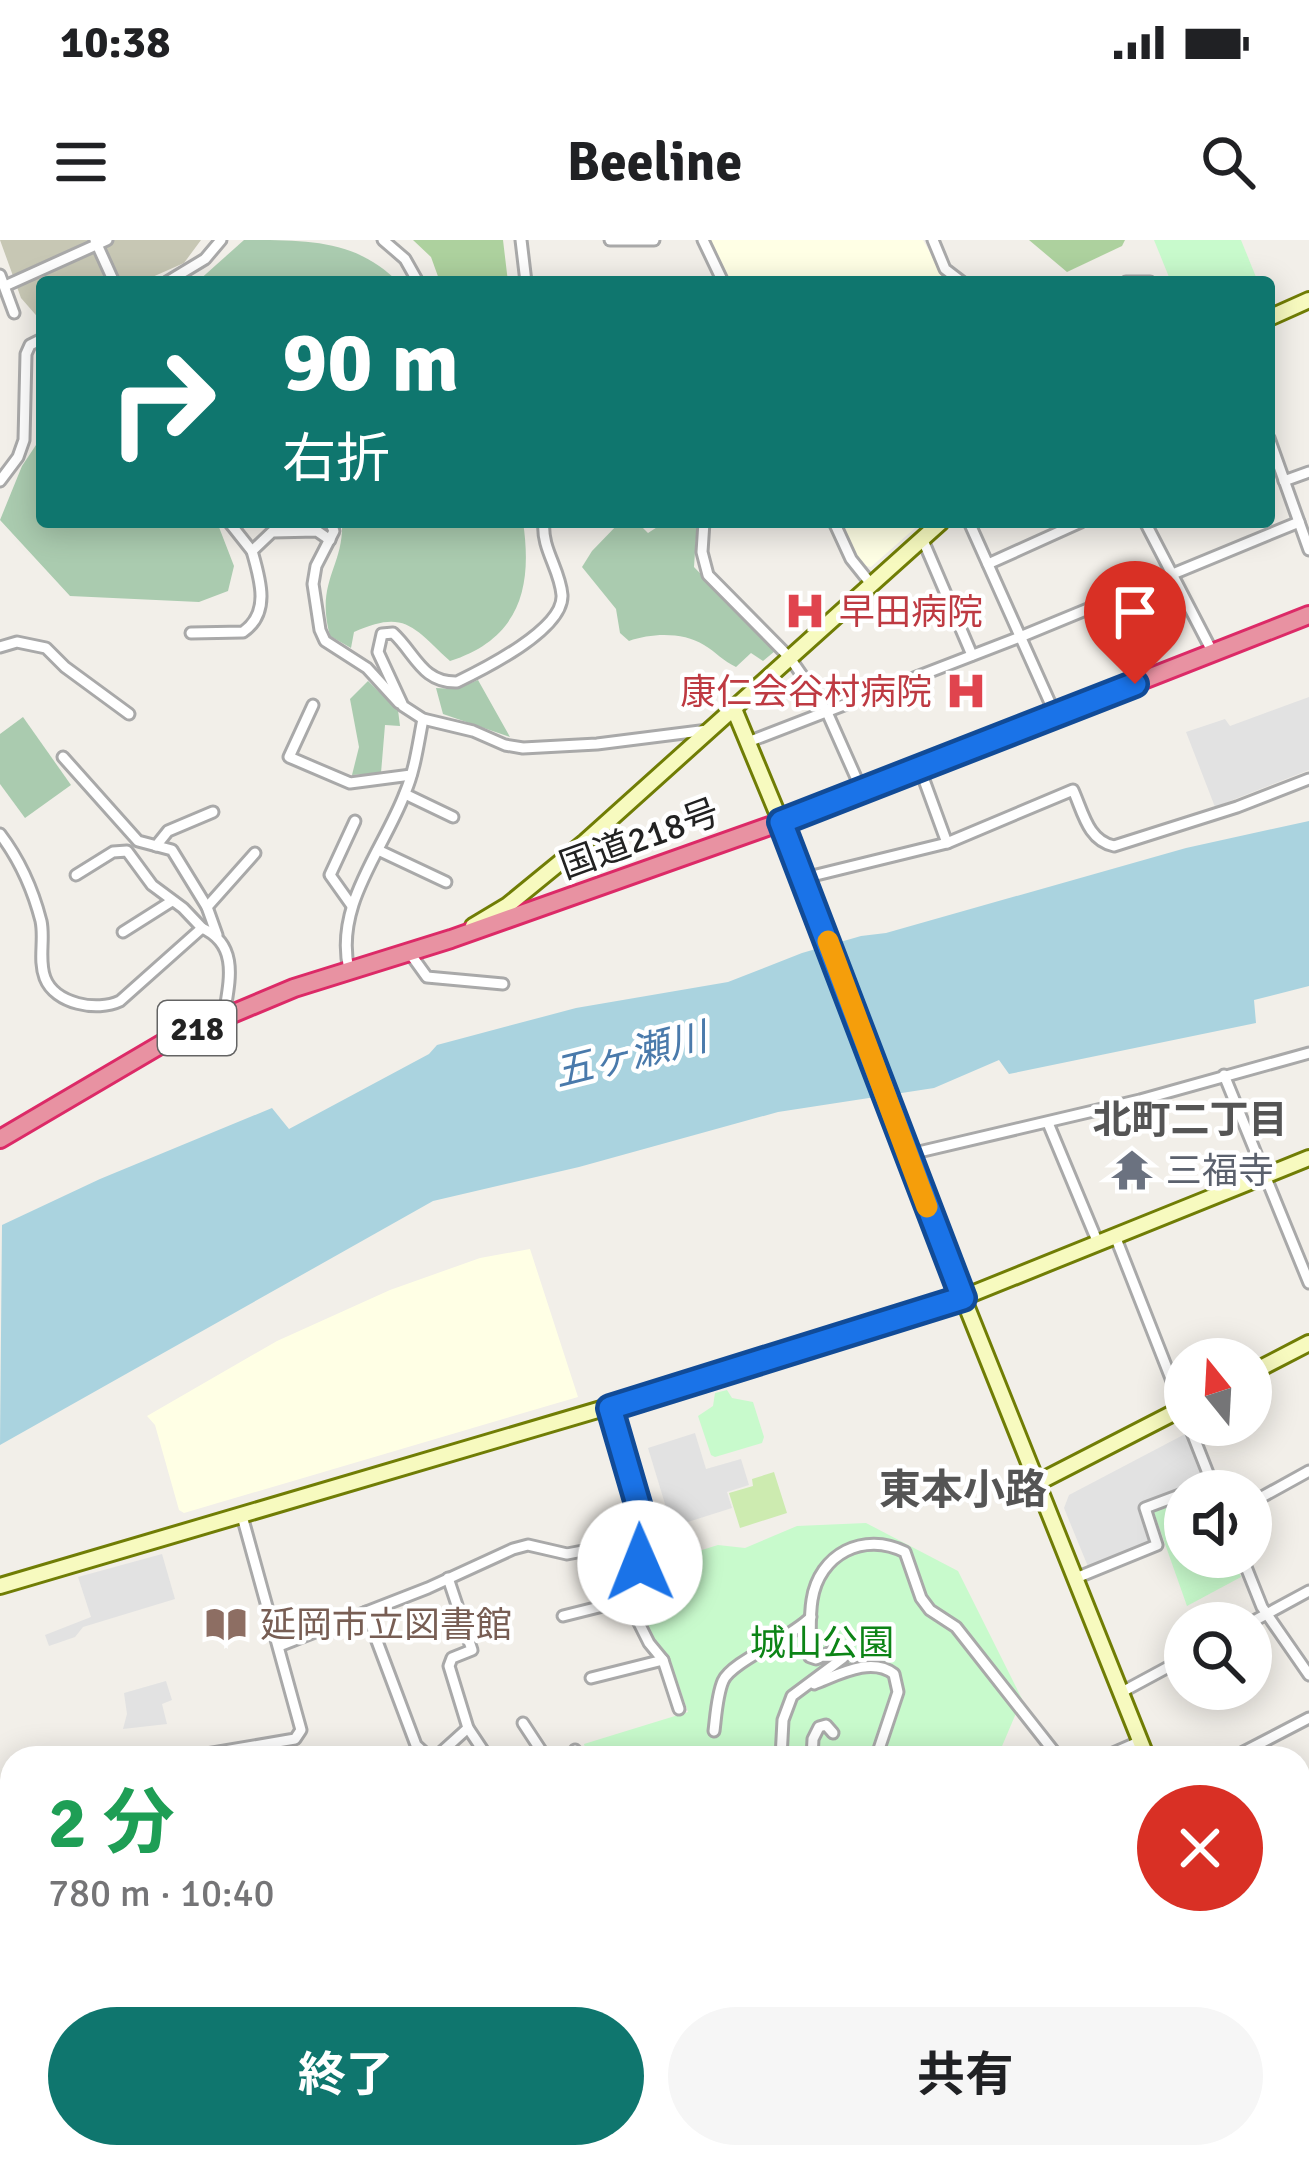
<!DOCTYPE html>
<html lang="ja">
<head>
<meta charset="utf-8">
<style>
	:root { --surface:#fff; --page:#f6f6f6; --text:#202124; --muted:#757577; --accent:#0f766e }
	body { margin:0; font-family:Signika,"Noto Sans JP",sans-serif; background:var(--page); color:var(--text); height:100vh; display:flex; flex-direction:column; font-size:45px; white-space:nowrap }
	* { box-sizing:border-box; margin:0 }
	p { font-size:39px; color:var(--muted) }
	.icon { flex:none; width:66px; height:66px; fill:none; stroke:currentColor; stroke-width:2; stroke-linecap:round; stroke-linejoin:round }
	.map { position:relative; flex:1; overflow:hidden }
	.sheet { position:absolute; left:0px; top:1506px; width:1311px; height:423px; display:flex; flex-direction:column; background:var(--surface); border-radius:36px 36px 0 0; box-shadow:0 6px 30px #0003 }
	.sheet>* { flex:none }
	.banner { position:absolute; left:36px; top:36px; width:1239px; height:252px; border-radius:12px; box-shadow:0 6px 30px #0003; background:#0f766e; color:#fff; overflow:hidden }
	.needle { width:78px; rotate:342deg }
	.buttons { position:absolute; left:1164px; top:1098px; display:grid; gap:24px }
	.buttons a { display:grid; place-items:center; width:108px; height:108px; border-radius:50%; background:var(--surface); box-shadow:0 6px 30px #0003; font-size:60px }
	.pin { position:absolute; display:grid; place-items:center; width:102px; height:102px; color:#fff; margin:-123px -51px; border-radius:50% 50% 50% 0; rotate:-45deg; box-shadow:0 0 12px #0007 }
	.pin .icon { rotate:45deg }
	.me { position:absolute; width:132px; margin:-66px; rotate:359deg; stroke-linejoin:round; filter:drop-shadow(0 0 9px #0008) }
	.turn { display:flex; align-items:center; gap:42px; height:252px; padding:0 48px; font-size:54px }
	.turn .icon { width:156px; height:156px; stroke-width:2.5 }
	.turn b { display:block; font-size:84px; line-height:102px }
	.round { display:grid; place-items:center; flex:none; width:126px; height:126px; border-radius:63px; background:var(--page) }
	.overview { display:flex; align-items:center; justify-content:space-between; height:204px; padding:0 48px }
	h1 { font-size:72px; font-weight:700; line-height:90px; color:#1e9e55 }
	.cta { display:flex; gap:24px; margin-top:auto; padding:24px 48px }
	.cta a { flex:1; height:138px; border-radius:72px; background:var(--accent); color:#fff; font-size:48px; font-weight:700; line-height:138px; text-align:center }
	.cta a+a { background:var(--page); color:var(--text) }
	.status { display:flex; justify-content:space-between; align-items:center; height:84px; padding:0 60px; background:var(--surface); direction:ltr }
	.status svg { height:33px; fill:currentColor }
	header { display:flex; justify-content:space-between; align-items:center; height:156px; padding:0 48px; background:var(--surface); font-size:54px; font-weight:700 }
	.map>svg:first-child { display:block }
	.education { fill:#ffffe5 }
	.construction { fill:#c7c7b4 }
	.grass { fill:#cdebb0 }
	.forest { fill:#add19e }
	.cemetery { fill:#aacbaf }
	.park { fill:#c8facc }
	.parking { fill:#e2e2e2 }
	.water { fill:#aad3df }
	.lines { fill:none; stroke-linecap:round; stroke-linejoin:round }
	.street-casing { stroke:#a9a9a9; stroke-width:15 }
	.secondary-casing { stroke:#707d05; stroke-width:20 }
	.highway-casing { stroke:#dc2a67; stroke-width:22 }
	.street { stroke:#fff; stroke-width:9 }
	.secondary { stroke:#f7fabf; stroke-width:14 }
	.highway { stroke:#e892a2; stroke-width:16 }
	.route-casing { stroke:#114b97; stroke-width:30 }
	.route { stroke:#1a73e8; stroke-width:21 }
	.slow { stroke:#f59e0b; stroke-width:21 }
	.labels { text-anchor:middle; stroke-width:9; stroke-linejoin:round; paint-order:stroke }
	.shield { fill:#fff; stroke:#646464; stroke-width:3 }
	.shield-label { font-size:33px; font-weight:bold; fill:#222 }
	.health-label { font-size:36px; fill:#be3a42; stroke:#fff; text-anchor:start }
	.street-label { font-size:36px; fill:#222; stroke:#fff }
	.worship-label { font-size:36px; fill:#5b616d; stroke:#fff; text-anchor:start }
	.education-label { font-size:36px; fill:#785e54; stroke:#fff; text-anchor:start }
	.park-label { font-size:36px; fill:#0c8416; stroke:#fff }
	.water-label { font-size:39px; font-style:italic; fill:#4a7aab; stroke:#fff }
	.neighbourhood-label { font-size:39px; font-weight:bold; fill:#555; stroke:#fff }
	.quarter-label { font-size:42px; font-weight:bold; fill:#555; stroke:#fff }
</style>
</head>
<body>
<div class="status"><b>10:38</b><svg viewBox="0 0 49 12"><path d="M0 12V9h3v3zM5 12V6h3v6zM10 12V3h3v9zM15 12V0h3v12zM26 1h20v11H26zM47 4h2v5h-2z"/></svg></div>
<header><svg class="icon" aria-label="menu" viewBox="0 0 24 24"><path d="M4 6h16M4 12h16M4 18h16"/></svg>Beeline<svg class="icon" aria-label="search" viewBox="0 0 24 24"><circle cx="10" cy="10" r="6"/><path d="M15 15l6 6"/></svg></header>
<div class="map">
<svg width="1309" height="1928" viewBox="0 0 1309 1928">
	<rect width="100%" height="100%" fill="#f2efe9"/>
	<g class="education">
		<path d="M710,0H923L943,36L953,42H728Z"/>
		<path d="M838,282H922L871,327L861,325L854,317Z"/>
		<path d="M530,1009L578,1157L184,1273L179,1270L155,1185L147,1176L277,1101L390,1050L480,1018Z"/>
	</g>
	<path class="construction" d="M0,0H201L184,23L141,42H42V82L21,58Z"/>
	<path class="grass" d="M774,1232L787,1273L740,1288L729,1253L753,1246L752,1239Z"/>
	<g class="forest">
		<path d="M413,0H503L508,42H440L431,17Z"/>
		<path d="M1029,0H1125L1122,6L1067,32Z"/>
	</g>
	<g class="cemetery">
		<path d="M244,0C310,0 356,0 398,42H197Z"/>
		<path d="M42,196V282H217L234,326L228,351L199,362L70,356L0,280L22,226Z"/>
		<path d="M342,282H523C533,348 519,399 450,421C413,387 405,369 354,392L351,408L330,396C315,341 344,327 342,282Z"/>
		<path d="M620,282H637L648,293L665,282H697L694,327L775,411L763,421L751,413L736,427C723,421 716,412 704,405C683,392 652,393 629,401L620,393L616,369L582,327L592,311Z"/>
		<path d="M478,440L510,497L443,474L436,448L456,449Z"/>
		<path d="M368,441L398,470L400,486L385,485L381,533L352,535L359,507L350,459Z"/>
		<path d="M23,477L71,545L25,578L0,544V494Z"/>
	</g>
	<g class="park">
		<path d="M1154,0H1241L1258,42H1171Z"/>
		<path d="M727,1150L732,1158L753,1162L764,1197L762,1203L715,1217L711,1215L698,1176L713,1166L715,1153Z"/>
		<path d="M1185,1257V1317H1232L1241,1337L1187,1366L1153,1270Z"/>
		<path d="M866,1283L958,1331L1022,1459L997,1518H588L584,1504L688,1472L669,1417L644,1389L638,1367L647,1327L718,1305L745,1308L797,1286Z"/>
	</g>
	<g class="parking">
		<path d="M1309,457V530L1215,567L1186,492L1225,479L1230,486Z"/>
		<path d="M695,1193L706,1229L741,1219L749,1245L727,1252L732,1268L672,1287L648,1208Z"/>
		<path d="M1187,1193L1204,1242L1143,1266L1153,1301L1089,1329L1064,1268L1069,1255Z"/>
		<path d="M162,1314L175,1359L83,1387L75,1397L49,1406L45,1395L91,1377L78,1337Z"/>
		<path d="M166,1441L172,1460L162,1464L167,1484L123,1489L127,1474L124,1453Z"/>
	</g>
	<g class="water">
		<path d="M1309,581V746L1254,760L1256,783L1009,834L999,820L934,848L778,872L579,927L433,961L0,1205L2,985L100,939L272,868L289,889L429,814L437,805L576,768L728,742L802,713L861,696L886,693L1186,608Z"/>
		<path d="M1309,1827V1928H1177L1191,1917H1299V1835Z"/>
	</g>
	<g class="lines">
		<g class="street-casing">
			<g id="street">
				<path d="M95,0L114,42"/>
				<path d="M383,0L405,19L418,42"/>
				<path d="M521,0L526,42"/>
				<path d="M610,0H654"/>
				<path d="M703,0L723,42"/>
				<path d="M933,0L945,29L962,42"/>
				<path d="M0,35L14,73"/>
				<path d="M167,42L205,19L221,0"/>
				<path d="M1126,42H1150"/>
				<path d="M5,46L107,0"/>
				<path d="M1269,198L1309,310"/>
				<path d="M0,241L18,217L24,200L26,114L30,105L42,99"/>
				<path d="M1284,241L1309,232"/>
				<path d="M229,282L252,311"/>
				<path d="M330,282L334,291L316,326L313,344L320,390L325,401L367,428L399,463"/>
				<path d="M544,282C541,308 560,329 562,355C564,389 484,429 457,442C422,443 415,413 393,393L382,394L378,412L403,466L423,479L473,491L505,505L523,508L597,504L708,490"/>
				<path d="M704,282L702,312L708,335L790,418L826,470L862,551"/>
				<path d="M834,282L851,319L871,344"/>
				<path d="M969,282L1055,474"/>
				<path d="M1145,282L1213,413"/>
				<path d="M922,298L972,415"/>
				<path d="M988,324L1081,282"/>
				<path d="M191,393L243,392C271,373 260,339 252,311L272,292L317,291L330,300"/>
				<path d="M0,407L17,402L46,408L65,427L129,474"/>
				<path d="M313,465L289,517L350,543L411,535"/>
				<path d="M748,502L1020,397L1299,282"/>
				<path d="M63,517L138,601L172,610L207,667L217,695"/>
				<path d="M920,529L947,603"/>
				<path d="M405,554L453,577"/>
				<path d="M0,594C19,619 33,650 41,681C45,699 38,720 45,738C55,764 97,772 120,761L202,688C240,705 229,742 224,776"/>
				<path d="M156,606L168,591L213,572"/>
				<path d="M378,610L446,642"/>
				<path d="M76,635L113,612L127,611L152,645L183,668L202,688"/>
				<path d="M804,638L947,603L1073,550C1083,572 1088,601 1114,606L1237,567L1309,539"/>
				<path d="M352,666L330,635L355,581"/>
				<path d="M207,667L255,613"/>
				<path d="M123,692L172,661"/>
				<path d="M409,712L427,737L503,744"/>
				<path d="M349,730C334,665 383,611 405,553C415,530 418,504 423,479"/>
				<path d="M1224,835L1309,1043"/>
				<path d="M1048,883L1098,1003"/>
				<path d="M906,915L1140,860L1309,813"/>
				<path d="M1115,996L1183,1169"/>
				<path d="M1189,1185L1215,1251"/>
				<path d="M1251,1263L1309,1231"/>
				<path d="M635,1301L641,1328L634,1362L637,1379L649,1403L663,1420L679,1469"/>
				<path d="M1242,1317L1262,1367L1309,1435"/>
				<path d="M448,1338L472,1410L452,1418L449,1426L468,1488L488,1518"/>
				<path d="M1076,1338L1157,1305L1145,1268L1185,1253"/>
				<path d="M366,1372L416,1505L428,1516H437L468,1488"/>
				<path d="M563,1376L635,1358"/>
				<path d="M1250,1383L1309,1351"/>
				<path d="M279,1406L428,1348L513,1309L528,1305L567,1314L635,1301L645,1288L610,1169"/>
				<path d="M591,1438L663,1420"/>
				<path d="M814,1444C838,1435 871,1416 894,1434L898,1452L876,1518"/>
				<path d="M1122,1452L1185,1418"/>
				<path d="M523,1483L546,1518"/>
				<path d="M714,1491C716,1475 717,1455 723,1441C731,1422 791,1398 811,1377"/>
				<path d="M575,1510L577,1518"/>
				<path d="M183,1518L295,1499L301,1490L242,1276"/>
				<path d="M781,1518L783,1480L792,1456L843,1418L839,1408L816,1419L810,1417C811,1399 809,1378 812,1360C819,1314 864,1291 905,1312L921,1358L930,1370L956,1387L1059,1518"/>
				<path d="M812,1518L813,1499L819,1487L826,1485L833,1493"/>
				<path d="M1102,1518L1141,1501"/>
				<path d="M1232,1518L1309,1478"/>
				<path d="M1299,1643L1309,1657"/>
				<path d="M0,1747H12"/>
				<path d="M1299,1758L1309,1749"/>
				<path d="M308,1917L314,1928"/>
				<path d="M426,1917L446,1928"/>
				<path d="M846,1917L851,1928"/>
				<path d="M927,1917L935,1928"/>
				<path d="M1034,1917L1043,1928"/>
				<path d="M384,1928L394,1917"/>
				<path d="M475,1928L500,1917"/>
			</g>
		</g>
		<g class="secondary-casing">
			<g id="secondary">
				<path d="M1269,78L1309,60"/>
				<path d="M734,469L804,638L906,915L1147,1518"/>
				<path d="M473,686L508,665L585,602L941,282"/>
				<path d="M1251,1133L1309,1103"/>
				<path d="M1037,1243L1185,1167"/>
				<path d="M0,1346L917,1076L1309,918"/>
				<path d="M1299,1634L1309,1625"/>
				<path d="M1299,1904L1309,1928"/>
				<path d="M196,1917L219,1928"/>
				<path d="M4,1928L130,1917"/>
				<path d="M860,1928L877,1917"/>
			</g>
		</g>
		<g class="highway-casing">
			<path id="highway" d="M0,899L165,802L294,748L451,699L781,582L1309,375"/>
		</g>
		<use href="#street" class="street"/>
		<use href="#secondary" class="secondary"/>
		<use href="#highway" class="highway"/>
	</g>
	<g class="lines">
		<g class="route-casing">
			<path id="route" d="M640,1323L635,1301L645,1288L610,1168L963,1058L781,582L1135,444"/>
		</g>
		<use href="#route" class="route"/>
		<path class="slow" d="M828,701L927,967"/>
	</g>
	<defs>
		<g id="hospital-bare" transform="scale(3.24)"><path d="M-5-5h3v3.5h4V-5h3V5h-3V1.5h-4V5h-3Z" fill="#e0444e" stroke="#fff" stroke-width="2.5" paint-order="stroke"/></g>
		<g id="temple-bare" transform="scale(3.24)"><path d="M0-6L5-2H3V0L6.5 2.5H4V6H1.5V3h-3V6H-4V2.5H-6.5L-3 0V-2H-5Z" fill="#6b7280" stroke="#fff" stroke-width="2.5" paint-order="stroke"/></g>
		<g id="library-bare" transform="scale(3.24)"><path d="M-6-4Q-3-5.5-.7-3.5V5Q-3 3-6 4ZM6-4Q3-5.5 .7-3.5V5Q3 3 6 4Z" fill="#8d6e63" stroke="#fff" stroke-width="2.5" paint-order="stroke"/></g>
	</defs>
	<g fill-rule="evenodd">
		<use href="#hospital-bare" x="805" y="371"/>
		<use href="#hospital-bare" x="966" y="451"/>
		<use href="#temple-bare" x="1132" y="930"/>
		<use href="#library-bare" x="226" y="1384"/>
	</g>
	<g class="labels">
		<rect class="shield" x="158" y="761" width="78" height="54" rx="9"/>
		<g class="shield-label">
			<text x="197" y="800">218</text>
		</g>
		<g class="health-label">
			<text x="839" y="384">早田病院</text>
			<text x="932" y="464" text-anchor="end">康仁会谷村病院</text>
		</g>
		<g class="street-label">
			<text transform="translate(639 598) rotate(-20)" y="13">国道218号</text>
		</g>
		<g class="worship-label">
			<text x="1166" y="943">三福寺</text>
		</g>
		<g class="education-label">
			<text x="260" y="1397">延岡市立図書館</text>
		</g>
		<g class="park-label">
			<text x="822" y="1415">城山公園</text>
		</g>
		<g class="water-label">
			<text transform="translate(630 814) rotate(-14)" y="14">五ヶ瀬川</text>
		</g>
		<g class="neighbourhood-label">
			<text x="1190" y="893">北町二丁目</text>
		</g>
		<g class="quarter-label">
			<text x="963" y="1264">東本小路</text>
		</g>
	</g>
</svg>
<div class="buttons">
<a><svg class="needle" viewBox="-14 -14 28 28"><path d="M0-13l5 13h-10z" fill="#e53935"/><path d="M0 13l5-13h-10z" fill="#757577"/></svg></a>
<a><svg class="icon" aria-label="sound" viewBox="0 0 24 24"><path d="M4 9h4l5-4v14l-5-4H4zM17 9q2 3 0 6"/></svg></a>
<a><svg class="icon" aria-label="search" viewBox="0 0 24 24"><circle cx="10" cy="10" r="6"/><path d="M15 15l6 6"/></svg></a>
</div>
<div class="pin" style="left:1135px;top:444px;background:#d93025"><svg class="icon" aria-label="arrive" viewBox="0 0 24 24"><path d="M6 21V4h12l-3 4 3 4H6"/></svg></div>
<svg class="me" style="left:640px;top:1323px" viewBox="-20 -20 40 40"><circle r="19" fill="#fff"/><path d="M0-13L10 11 0 6-10 11z" fill="#1a73e8"/></svg>
<div class="banner">
<div class="turn"><svg class="icon" aria-label="right" viewBox="0 0 24 24"><path d="M7 20v-9h11M14 6l5 5-5 5"/></svg><div><b>90 m</b>右折</div></div>
</div>
<section class="sheet">
<div class="overview"><div><h1>2 分</h1><p>780 m · 10:40</p></div><a class="round" style="background:#d93025;color:#fff"><svg class="icon" aria-label="close" viewBox="0 0 24 24"><path d="M6 6l12 12M18 6L6 18"/></svg></a></div>
<div class="cta"><a>終了</a><a>共有</a></div>
</section>
</div>
</body>
</html>
